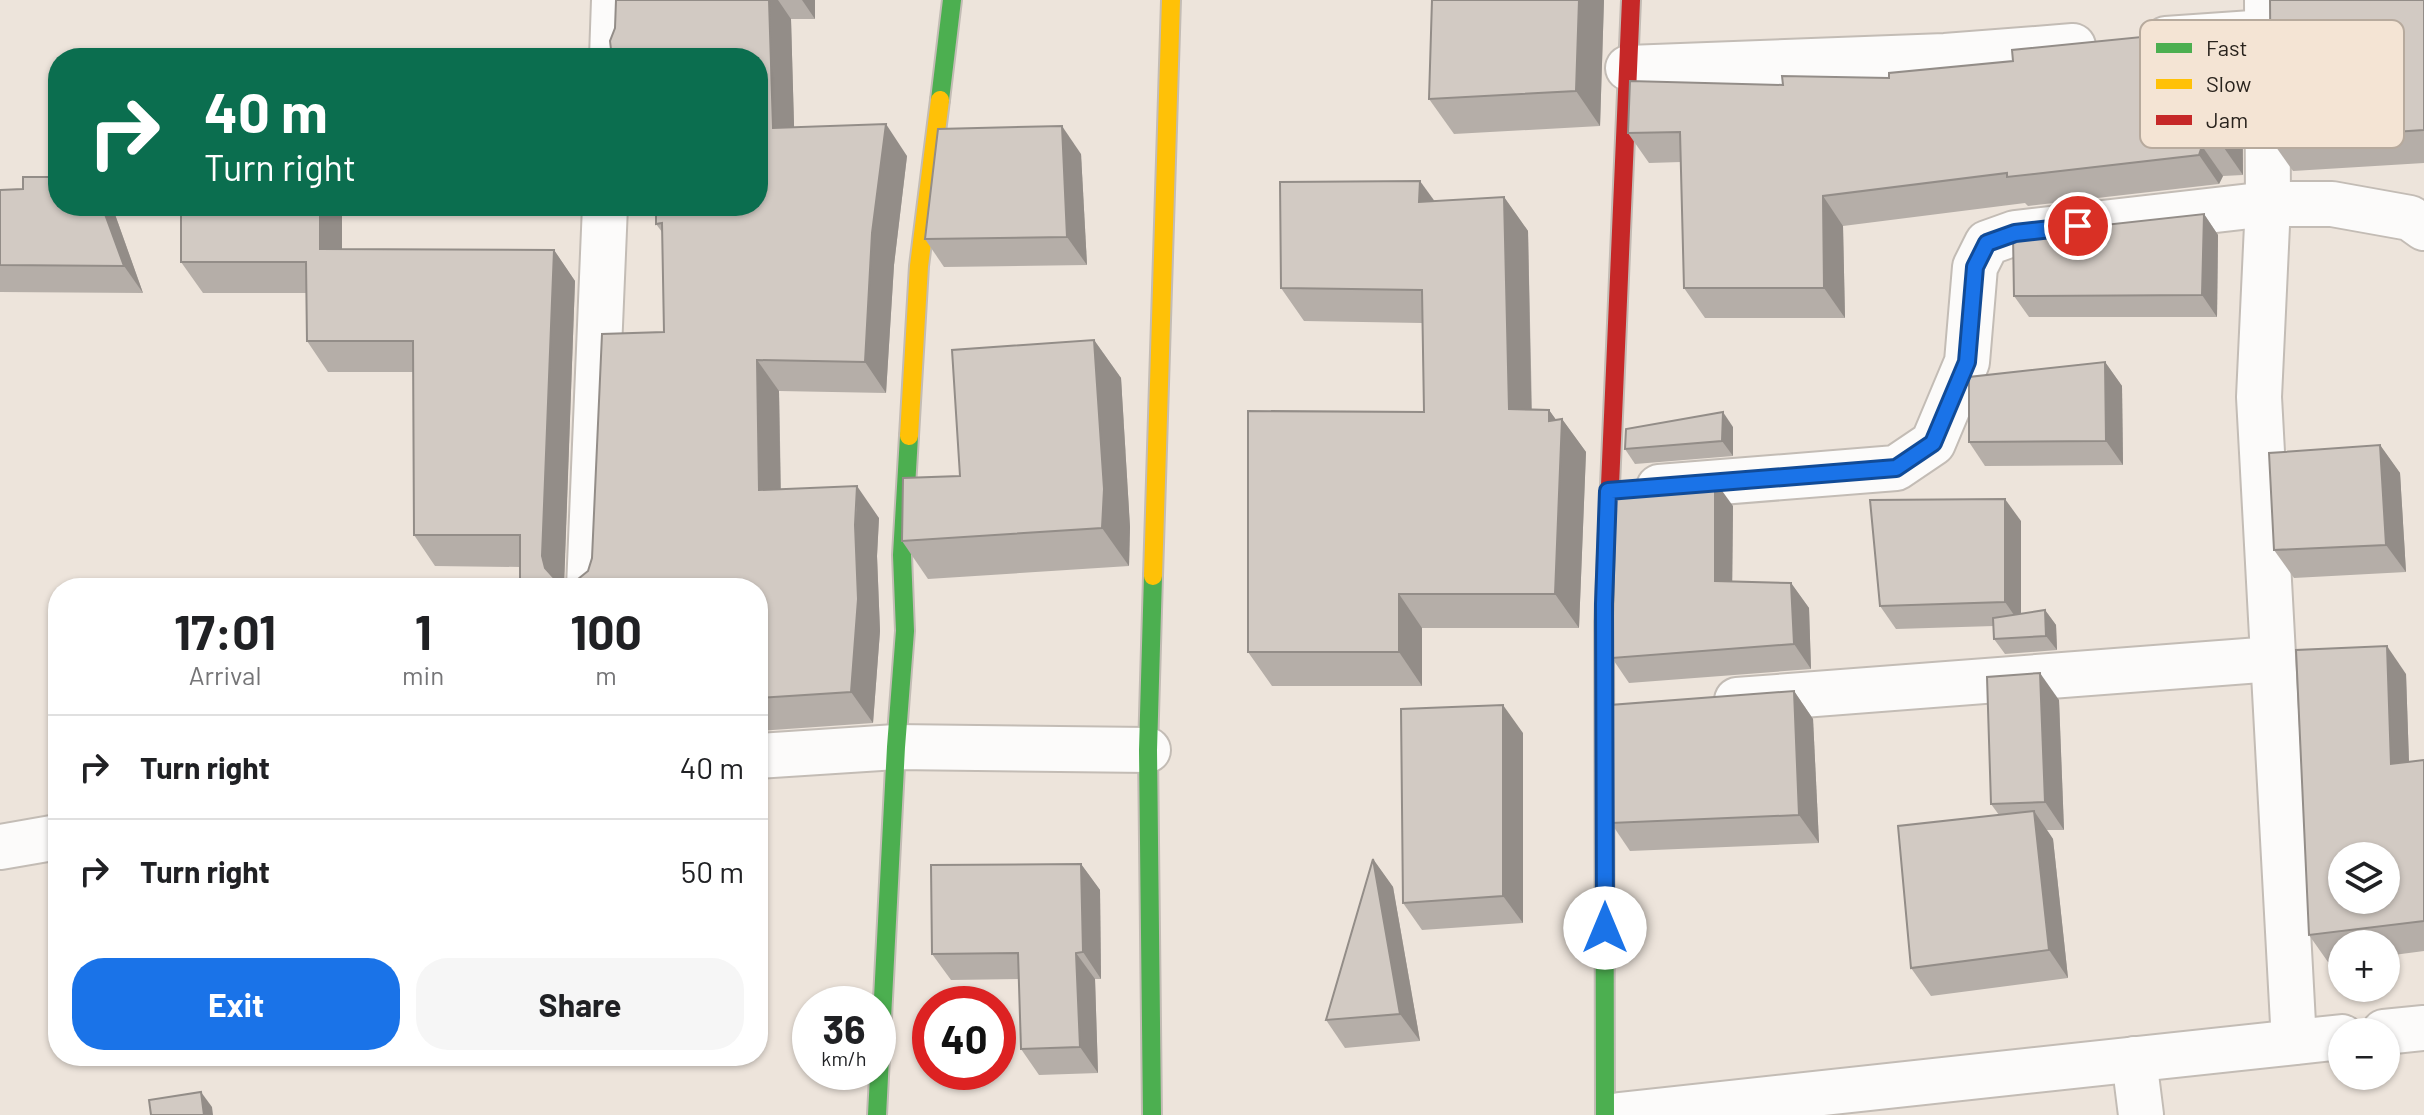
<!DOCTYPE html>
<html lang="en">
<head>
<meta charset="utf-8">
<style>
	:root { --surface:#fff; --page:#f6f6f6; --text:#202124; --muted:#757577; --line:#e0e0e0; --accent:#1a73e8 }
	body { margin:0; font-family:Barlow,sans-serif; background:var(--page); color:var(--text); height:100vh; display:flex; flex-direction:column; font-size:30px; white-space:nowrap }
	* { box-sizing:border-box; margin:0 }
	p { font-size:26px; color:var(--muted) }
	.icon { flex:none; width:44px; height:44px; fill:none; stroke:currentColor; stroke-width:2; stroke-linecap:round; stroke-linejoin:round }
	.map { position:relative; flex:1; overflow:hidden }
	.panel { position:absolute; left:48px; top:578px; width:720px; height:488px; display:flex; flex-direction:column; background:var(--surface); border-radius:32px; box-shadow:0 2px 6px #0004 }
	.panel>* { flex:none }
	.guide { position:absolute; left:48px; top:48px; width:720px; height:168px; border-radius:32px; box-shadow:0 2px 6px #0004; background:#0b6e4f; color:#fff; overflow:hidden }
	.controls { position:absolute; left:2328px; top:842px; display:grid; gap:16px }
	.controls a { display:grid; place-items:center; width:72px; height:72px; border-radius:50%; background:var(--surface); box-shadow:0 2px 6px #0004; font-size:40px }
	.speed { position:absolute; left:792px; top:986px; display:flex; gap:16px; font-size:40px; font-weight:700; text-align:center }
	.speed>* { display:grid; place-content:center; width:104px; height:104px; border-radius:50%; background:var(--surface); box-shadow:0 2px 6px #0004; line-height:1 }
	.speed small { font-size:20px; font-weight:400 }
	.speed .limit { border:12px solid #d22; background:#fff; color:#111 }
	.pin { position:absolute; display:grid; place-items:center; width:68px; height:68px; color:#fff; margin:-34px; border:4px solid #fff; border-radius:50%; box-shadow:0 2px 8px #0007 }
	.me { position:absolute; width:88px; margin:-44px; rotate:0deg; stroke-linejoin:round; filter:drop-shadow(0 0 6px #0008) }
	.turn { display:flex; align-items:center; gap:28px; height:168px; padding:0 24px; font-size:36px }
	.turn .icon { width:104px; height:104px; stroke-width:2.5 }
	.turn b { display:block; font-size:56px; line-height:68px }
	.eta { display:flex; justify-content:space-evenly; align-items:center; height:136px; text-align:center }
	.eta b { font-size:48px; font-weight:700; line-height:56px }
	.cta { display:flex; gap:16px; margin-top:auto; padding:16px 24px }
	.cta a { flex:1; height:92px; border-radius:32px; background:var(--accent); color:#fff; font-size:32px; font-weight:700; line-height:92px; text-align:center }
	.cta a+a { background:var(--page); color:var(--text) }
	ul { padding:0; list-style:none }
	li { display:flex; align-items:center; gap:24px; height:104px; padding:0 24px; border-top:2px solid var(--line) }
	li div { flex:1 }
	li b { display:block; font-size:30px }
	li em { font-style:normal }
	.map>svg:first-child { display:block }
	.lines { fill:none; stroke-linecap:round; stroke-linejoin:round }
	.street-casing { stroke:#c3bcb5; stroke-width:48 }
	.fast-casing { stroke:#c3bcb5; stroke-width:22 }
	.slow-casing { stroke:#c3bcb5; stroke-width:22 }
	.jam-casing { stroke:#c3bcb5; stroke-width:22 }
	.street { stroke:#fcfbfa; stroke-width:44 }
	.fast { stroke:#4caf50; stroke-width:18 }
	.slow { stroke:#ffc107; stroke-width:18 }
	.jam { stroke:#c62828; stroke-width:18 }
	.wall { fill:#b5aea8 }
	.shaded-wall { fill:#938d88 }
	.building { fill:#d2cac3; stroke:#938d88; stroke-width:2; fill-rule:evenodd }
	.route-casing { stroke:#114b97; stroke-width:20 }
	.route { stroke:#1a73e8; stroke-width:14 }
	.key { fill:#f4e4d4; stroke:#b7aa9d; stroke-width:2 }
	.key-label { font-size:22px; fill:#29231d }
</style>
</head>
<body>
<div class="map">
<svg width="2424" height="1115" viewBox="0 0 2424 1115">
	<rect width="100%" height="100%" fill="#ede4db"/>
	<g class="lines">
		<g class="street-casing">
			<g id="street">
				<path d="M2267,0L2268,204L2259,397L2294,1042"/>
				<path d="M2166,39L2267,32"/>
				<path d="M612,58L614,0"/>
				<path d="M1628,68L1945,56L2073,46"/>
				<path d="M1659,487L1896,468L1933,443L1967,362L1975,267L1987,243L2015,233L2268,204H2332L2410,218L2424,228"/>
				<path d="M589,588L605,206"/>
				<path d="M1737,700L2273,659"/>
				<path d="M758,756L896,747L1148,750"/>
				<path d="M0,847L58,837"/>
				<path d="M2384,1032L2424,1028"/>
				<path d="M2134,1059L2141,1115"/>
				<path d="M1619,1115L2342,1037"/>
			</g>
		</g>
		<g class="fast-casing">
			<g id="fast">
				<path d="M940,100L952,0"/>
				<path d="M1604,624L1605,1115"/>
				<path d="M877,1115L896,747L905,631L902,555L909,436"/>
				<path d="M1152,1115L1148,750L1153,576"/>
			</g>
		</g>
		<g class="slow-casing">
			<g id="slow">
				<path d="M909,436L919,266L940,100"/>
				<path d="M1153,576L1171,0"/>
			</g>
		</g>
		<g class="jam-casing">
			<path id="jam" d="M1604,624L1631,0"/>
		</g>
		<use href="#street" class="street"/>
		<use href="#fast" class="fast"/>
		<use href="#slow" class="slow"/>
		<use href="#jam" class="jam"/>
	</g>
	<g class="wall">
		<path d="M616,0H815V19H791L794,127L907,156L894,265L886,393L779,391L781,489L879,518L877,556L880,631L873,723L758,731V588H520V567L435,566L414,535L413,372H328L307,341V293H203L181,262V206H342V249L554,250L575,281L564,581L578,579L588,571L664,332L662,232L656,224L758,206L615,28Z"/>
		<path d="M1604,0L1600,126L1454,134L1429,99Z"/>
		<path d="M2424,0V163L2293,171L2271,140Z"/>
		<path d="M2221,29L2242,59L2243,175L2223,176L2219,184L2028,206L2025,203L1843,226L1845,318H1705L1684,288L1681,162L1649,163L1628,133L1783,85L1889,78L2013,61Z"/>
		<path d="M1081,154L1087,265L944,267L925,239Z"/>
		<path d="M0,190L58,206H112L143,293L0,292Z"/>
		<path d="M1504,197L1528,231L1532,410H1549L1556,420L1562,419L1586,452L1579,628H1422V686H1272L1248,652L1424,412L1422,323L1304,321L1281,288L1434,201Z"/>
		<path d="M2204,214L2218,235L2217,317H2029L2014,296Z"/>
		<path d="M1094,340L1121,378L1130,527L1129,566L928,579L902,541L960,476Z"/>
		<path d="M2105,362L2122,386L2123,465L1985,466L1969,442Z"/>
		<path d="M1733,427V456L1635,464L1625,449Z"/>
		<path d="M2380,445L2400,473L2406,572L2294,578L2274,550Z"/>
		<path d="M1733,506L1732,582L1791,583L1809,608L1811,669L1629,683L1612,658Z"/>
		<path d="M2021,521V614L2045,610L2056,625L2057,650L2005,654L1994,639V626L1896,629L1880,606Z"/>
		<path d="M2406,674L2409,762L2424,760V951L2386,956V944H2342V961L2328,962L2309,935Z"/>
		<path d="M1794,691L1813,719L1819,843L1630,851L1611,823Z"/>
		<path d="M2059,700L2064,830H2047L2053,839L2068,978L1931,996L1911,968L1999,815L1991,804Z"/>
		<path d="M1523,733V923L1422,930L1403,903Z"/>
		<path d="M1373,859L1393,887L1420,1041L1345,1048L1326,1020Z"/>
		<path d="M1081,864L1100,890L1101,979H1095L1098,1073L1039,1075L1021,1049L1019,979L951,980L932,954Z"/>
	</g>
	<g class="shaded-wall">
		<path d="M769,0H778L791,19L795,159L773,128Z"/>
		<path d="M802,0H815V19Z"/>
		<path d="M1579,0H1604L1600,126L1576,91Z"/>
		<path d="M2221,29L2242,59L2243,175L2222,145Z"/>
		<path d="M886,124L907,156L894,265L886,393L865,362L872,233Z"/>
		<path d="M1062,126L1081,154L1087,265L1067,237Z"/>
		<path d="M2202,146L2223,176L2219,184L2199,155Z"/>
		<path d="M1420,181L1444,214L1419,202Z"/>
		<path d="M1823,196L1843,226L1845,318L1824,288Z"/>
		<path d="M1504,197L1528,231L1532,443L1509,409Z"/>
		<path d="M102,206H112L143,293L124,266Z"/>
		<path d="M320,206H342V280L320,249Z"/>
		<path d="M2204,214L2218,235L2217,317L2202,295Z"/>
		<path d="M554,250L575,281L564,588H559L545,568L542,556Z"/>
		<path d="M1094,340L1121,378L1130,527L1129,566L1102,528Z"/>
		<path d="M757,360L779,391L781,521L759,490Z"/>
		<path d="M2105,362L2122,386L2123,465L2106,441Z"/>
		<path d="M1549,410L1562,428V419L1586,452L1579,628L1555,594Z"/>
		<path d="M1723,412L1733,427V456L1722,441Z"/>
		<path d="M2380,445L2400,473L2406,572L2386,545Z"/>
		<path d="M1715,481L1733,506L1732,606L1715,581Z"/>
		<path d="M857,486L879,518L877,556L880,631L873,723L851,692Z"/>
		<path d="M2005,499L2021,521V625L2005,602Z"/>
		<path d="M1791,583L1809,608L1811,669L1794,644Z"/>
		<path d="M1399,594L1422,628V686L1399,652Z"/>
		<path d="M2045,610L2056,625L2057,650L2046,636Z"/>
		<path d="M2387,646L2406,674L2410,792L2391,764Z"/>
		<path d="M2040,673L2059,700L2064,830L2045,802Z"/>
		<path d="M1794,691L1813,719L1819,843L1799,815Z"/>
		<path d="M1503,705L1523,733V923L1503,896Z"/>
		<path d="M2034,811L2053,839L2068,978L2049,950Z"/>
		<path d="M1373,859L1393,887L1420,1041L1400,1014Z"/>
		<path d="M1081,864L1100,890L1101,979L1083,952Z"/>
		<path d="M1076,953L1095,979L1098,1073L1080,1047Z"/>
		<path d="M201,1092L212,1107L213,1115H204Z"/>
	</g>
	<g class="building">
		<path d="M616,0H769L773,128L886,124L872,233L865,362L757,360L759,490L857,486L855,525L858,599L851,692L758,698V588H520V535H414L413,341H307L306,262H181V206H320V249L554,250L542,556L545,568L553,577L565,582L578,579L588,571L592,558L602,334L664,332L662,223L656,224V206H758V58H612L610,41L615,28Z"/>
		<path d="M1432,0H1579L1576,91L1429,99Z"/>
		<path d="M2270,0H2424V130L2271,140Z"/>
		<path d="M2221,29L2222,145L2202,146L2199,155L2007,177V173L1823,196L1824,288H1684L1680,132L1628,133L1630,81L1783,85L1782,76L1889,78V73L2013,61L2012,50Z"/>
		<path d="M1062,126L1067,237L925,239L938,129Z"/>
		<path d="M23,177H58V206H102L124,266L0,265V190L23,189Z"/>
		<path d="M1420,181L1419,202L1504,197L1509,409L1549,410V421L1562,419L1555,594H1399V652H1248V411L1424,412L1422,290L1281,288L1280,182Z"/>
		<path d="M2204,214L2202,295L2014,296L2013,235Z"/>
		<path d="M1094,340L1104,489L1102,528L902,541L903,478L960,476L952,350Z"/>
		<path d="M2105,362L2106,441L1969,442V377Z"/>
		<path d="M1723,412L1722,441L1625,449L1626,429Z"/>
		<path d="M2380,445L2386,545L2274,550L2269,453Z"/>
		<path d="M1715,481V581L1791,583L1794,644L1612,658L1616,489Z"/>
		<path d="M2005,499V602L1880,606L1870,500Z"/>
		<path d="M2045,610L2046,636L1994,639L1993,618Z"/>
		<path d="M2387,646L2391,764L2424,760V921L2309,935L2296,650ZM2342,856H2386V900H2342Z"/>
		<path d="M2040,673L2045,802L1991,804L1987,677Z"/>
		<path d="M1794,691L1799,815L1611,823L1610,705Z"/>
		<path d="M1503,705V896L1403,903L1401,709Z"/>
		<path d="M2034,811L2049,950L1911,968L1898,826Z"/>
		<path d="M1373,859L1400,1014L1326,1020Z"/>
		<path d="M1081,864L1083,952L1076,953L1080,1047L1021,1049L1018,953L932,954L931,865Z"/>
		<path d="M201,1092L204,1115H151L149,1100Z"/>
	</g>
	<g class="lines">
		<g class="route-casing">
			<path id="route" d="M1605,928L1604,604L1608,491L1896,468L1933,443L1967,362L1975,267L1987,243L2015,233L2078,226"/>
		</g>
		<use href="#route" class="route"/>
	</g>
	<rect x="2140" y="20" width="264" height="128" rx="12" class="key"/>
	<rect x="2156" y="43" width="36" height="10" fill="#4caf50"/>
	<rect x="2156" y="79" width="36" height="10" fill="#ffc107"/>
	<rect x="2156" y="115" width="36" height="10" fill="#c62828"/>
	<g class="key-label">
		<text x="2206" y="56">Fast</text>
		<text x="2206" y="92">Slow</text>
		<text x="2206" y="128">Jam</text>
	</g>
</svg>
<div class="controls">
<a><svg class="icon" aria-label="layers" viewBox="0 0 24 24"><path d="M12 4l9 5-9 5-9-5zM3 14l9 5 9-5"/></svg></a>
<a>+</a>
<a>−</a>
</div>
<div class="speed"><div>36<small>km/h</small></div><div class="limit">40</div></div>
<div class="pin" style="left:2078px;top:226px;background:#d93025"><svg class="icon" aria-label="arrive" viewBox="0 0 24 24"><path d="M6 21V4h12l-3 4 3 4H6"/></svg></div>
<svg class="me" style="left:1605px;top:928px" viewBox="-20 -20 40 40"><circle r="19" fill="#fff"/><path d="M0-13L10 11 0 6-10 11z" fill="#1a73e8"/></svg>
<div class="guide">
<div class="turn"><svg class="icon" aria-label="right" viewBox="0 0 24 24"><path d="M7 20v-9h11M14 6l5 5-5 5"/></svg><div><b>40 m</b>Turn right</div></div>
</div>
<section class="panel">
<div class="eta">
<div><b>17:01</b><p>Arrival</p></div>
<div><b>1</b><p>min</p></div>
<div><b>100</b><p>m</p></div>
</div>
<ul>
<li><svg class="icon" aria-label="right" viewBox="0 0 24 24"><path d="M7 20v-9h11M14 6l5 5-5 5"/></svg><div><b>Turn right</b></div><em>40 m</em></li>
<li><svg class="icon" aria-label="right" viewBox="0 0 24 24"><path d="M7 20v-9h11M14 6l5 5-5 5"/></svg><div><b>Turn right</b></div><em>50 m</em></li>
</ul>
<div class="cta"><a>Exit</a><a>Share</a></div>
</section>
</div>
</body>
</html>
